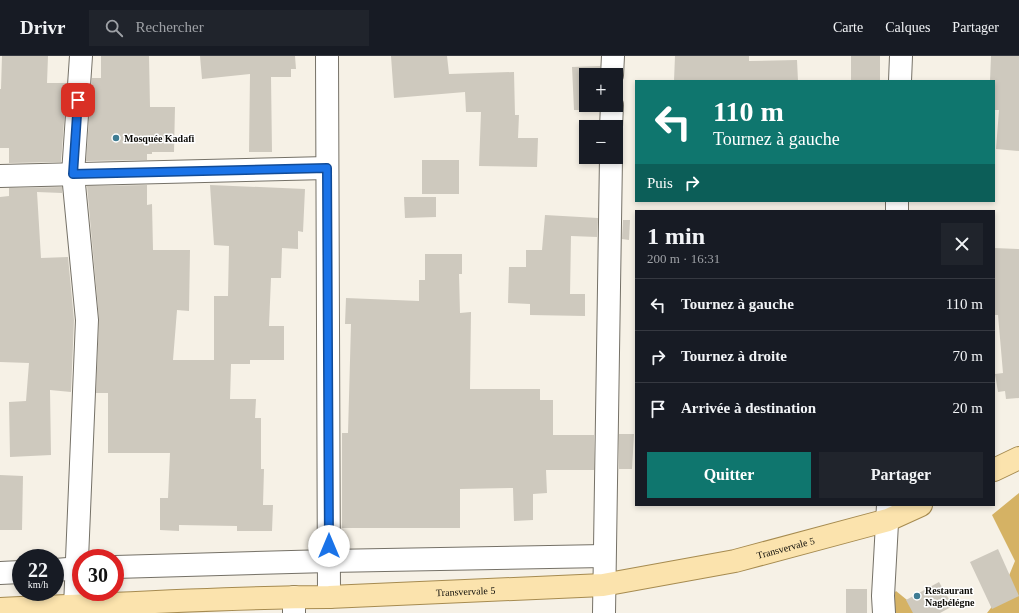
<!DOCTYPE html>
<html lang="fr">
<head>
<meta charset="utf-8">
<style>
	:root { --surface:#171b24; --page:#20242c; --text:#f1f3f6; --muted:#9ea1a6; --line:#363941; --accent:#0f766e }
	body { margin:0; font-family:Georgia,serif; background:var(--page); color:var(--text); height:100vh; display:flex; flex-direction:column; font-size:15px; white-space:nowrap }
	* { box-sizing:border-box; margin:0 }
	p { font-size:13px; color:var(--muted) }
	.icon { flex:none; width:22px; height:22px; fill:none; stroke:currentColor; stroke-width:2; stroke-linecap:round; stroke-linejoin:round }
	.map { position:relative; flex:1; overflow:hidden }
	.side { position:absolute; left:635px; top:154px; width:360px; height:296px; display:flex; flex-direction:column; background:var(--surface); border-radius:0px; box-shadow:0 2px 6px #0003 }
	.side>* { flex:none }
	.hud { position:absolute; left:635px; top:24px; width:360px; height:122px; border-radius:0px; box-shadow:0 2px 6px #0003; background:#0f766e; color:#fff; overflow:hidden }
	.controls { position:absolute; left:579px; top:12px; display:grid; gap:8px }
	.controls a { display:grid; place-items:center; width:44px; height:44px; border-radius:0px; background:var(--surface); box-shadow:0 2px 6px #0003; font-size:20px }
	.speed { position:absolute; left:12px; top:493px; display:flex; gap:8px; font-size:20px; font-weight:700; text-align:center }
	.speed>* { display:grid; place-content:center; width:52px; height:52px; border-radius:50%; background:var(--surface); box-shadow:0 2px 6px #0003; line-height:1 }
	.speed small { font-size:10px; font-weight:400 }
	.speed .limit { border:6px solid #d22; background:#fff; color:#111 }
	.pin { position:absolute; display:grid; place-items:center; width:34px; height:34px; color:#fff; margin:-17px; border-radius:8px; box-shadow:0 2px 6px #0006 }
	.me { position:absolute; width:44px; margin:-22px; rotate:0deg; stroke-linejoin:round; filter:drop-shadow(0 0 3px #0008) }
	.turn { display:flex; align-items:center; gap:14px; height:84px; padding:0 12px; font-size:18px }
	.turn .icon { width:52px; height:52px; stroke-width:2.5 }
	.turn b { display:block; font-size:28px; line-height:34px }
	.then { display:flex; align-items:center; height:38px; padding:0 12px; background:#0003; gap:8px; font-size:15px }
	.round { display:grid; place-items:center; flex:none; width:42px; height:42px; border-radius:0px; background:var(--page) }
	.overview { display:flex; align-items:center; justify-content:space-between; height:68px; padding:0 12px }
	h1 { font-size:24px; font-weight:800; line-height:30px }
	.primary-button { display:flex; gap:8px; margin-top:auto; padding:8px 12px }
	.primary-button a { flex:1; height:46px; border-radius:0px; background:var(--accent); color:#fff; font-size:16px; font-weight:800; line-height:46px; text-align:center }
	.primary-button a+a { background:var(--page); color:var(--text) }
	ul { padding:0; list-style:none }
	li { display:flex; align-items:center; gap:12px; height:52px; padding:0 12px; border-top:1px solid var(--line) }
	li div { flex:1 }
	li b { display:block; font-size:15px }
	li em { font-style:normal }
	header { display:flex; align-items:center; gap:24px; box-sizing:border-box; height:56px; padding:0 20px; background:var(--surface); border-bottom:1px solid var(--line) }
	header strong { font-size:19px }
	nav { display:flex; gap:22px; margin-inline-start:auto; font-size:14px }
	.search { width:280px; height:36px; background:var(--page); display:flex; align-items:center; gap:10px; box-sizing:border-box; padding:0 14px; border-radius:0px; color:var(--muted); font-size:15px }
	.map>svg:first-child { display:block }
	.forest { fill:#d5b264 }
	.building { fill:#cec9be }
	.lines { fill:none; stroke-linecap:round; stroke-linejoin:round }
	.minor-casing { stroke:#757167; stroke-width:24 }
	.major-casing { stroke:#a68b50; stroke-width:24 }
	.minor { stroke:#fff; stroke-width:22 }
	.major { stroke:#fbe3ad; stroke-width:22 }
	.route-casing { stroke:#114b97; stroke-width:10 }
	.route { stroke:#1a73e8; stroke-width:7 }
	.poi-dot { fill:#3f7c93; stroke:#fff; stroke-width:1.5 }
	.labels { text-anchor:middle; stroke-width:3; stroke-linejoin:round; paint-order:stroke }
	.poi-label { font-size:10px; font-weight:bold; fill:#0d0c08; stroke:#fff; text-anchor:start }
	.street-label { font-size:10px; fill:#0d0c08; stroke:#fff }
</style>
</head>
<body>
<header>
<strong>Drivr</strong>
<div class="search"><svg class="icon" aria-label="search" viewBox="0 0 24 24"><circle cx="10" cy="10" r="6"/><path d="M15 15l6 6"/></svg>Rechercher</div>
<nav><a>Carte</a><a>Calques</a><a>Partager</a></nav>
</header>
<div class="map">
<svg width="1019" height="557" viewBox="0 0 1019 557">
	<rect width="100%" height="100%" fill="#f6f1e6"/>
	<g class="forest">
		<path d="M1019,437V557H987L1001,539L1015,505L992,459Z"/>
		<path d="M896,535L923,557H878Z"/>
	</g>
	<g class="building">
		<path d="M2,0H48L47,27H67L61,106L9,107V92H0V33H1Z"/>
		<path d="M101,0H149L150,51H175L174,96H152V98H147V104L86,105L92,22H101Z"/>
		<path d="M200,0H295L296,13H291V21H271L272,96H249L250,18L202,23Z"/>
		<path d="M391,0H447L449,18L514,16L515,59H519L518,82H538L537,111L479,110L481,56H466L465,36L394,42Z"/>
		<path d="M675,0H749V5L797,4L798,25H674Z"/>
		<rect x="851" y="0" width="29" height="25"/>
		<path d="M991,0H1019V95L996,93L999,54H994V25H990Z"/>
		<path d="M600,10V19H586V49H599V54H574L572,11Z"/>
		<rect x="422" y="104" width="37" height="34"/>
		<path d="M147,129V149L152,148L153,194H190L189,255L177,254L173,304H214V240H228L229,190L214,189L210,129L305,133L303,176L298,175V193L282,192L281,222H271L269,270H284V304H250V308H231L230,343H256L255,362H261V413H264L263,449H273L272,475H237V470L179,469V475L160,474V442H168L170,397H108V337H96L99,263L87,130Z"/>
		<path d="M62,131V137L37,136L41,202L68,201L74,264L71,336L50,334L51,399L10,401L9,346L26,345L29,307L0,306V141L9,140V132Z"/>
		<path d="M404,141H436V161L405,162Z"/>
		<path d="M545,159L598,162L597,181L571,180L570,238H585V260L530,259V248L508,247L509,211H526V194H542Z"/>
		<path d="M623,164H630L629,184L622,183Z"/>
		<path d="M994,192L1019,193V342L1006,343L1005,335L998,336L995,318L1003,317L998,259H994Z"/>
		<path d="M425,198H462V218H459L460,257L471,256L470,333H540V344H553V379H594V414H546L547,437L533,438V464L514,465L513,432L460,433V472H342V377H348L351,268H345L346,242L419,245V224H425Z"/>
		<path d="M619,378H634L632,413H619Z"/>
		<path d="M0,419L23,420L22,474H0Z"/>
		<path d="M998,493L1019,540L992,553L970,506Z"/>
		<path d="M939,526L953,550L940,557H913L906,544Z"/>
		<rect x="846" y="533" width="21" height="24"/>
	</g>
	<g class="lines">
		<g class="minor-casing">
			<g id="minor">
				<path d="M327,0L329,541"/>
				<path d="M612,19L613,0"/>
				<path d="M900,25L901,0"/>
				<path d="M611,71L612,49"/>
				<path d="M0,120L327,112"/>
				<path d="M897,155V145"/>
				<path d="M115,511L329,505L604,500"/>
				<path d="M55,514L81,512"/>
				<path d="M0,517L21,516"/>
				<path d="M294,541V557"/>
				<path d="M75,551L87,264L73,118L81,0"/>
				<path d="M604,557L611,101"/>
				<path d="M884,557L883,540L888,449"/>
			</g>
		</g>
		<g class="major-casing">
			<g id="major">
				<path d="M994,414L1019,402"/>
				<path id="s1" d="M0,553C110,549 219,541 329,541L603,529L735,505L888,464L921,449"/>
			</g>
		</g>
		<use href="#minor" class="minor"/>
		<use href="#major" class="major"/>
	</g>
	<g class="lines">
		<g class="route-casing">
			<path id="route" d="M78,44L73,118L327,112L329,490"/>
		</g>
		<use href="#route" class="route"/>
	</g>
	<g class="poi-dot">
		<circle cx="116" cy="82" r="4"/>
		<circle cx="917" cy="540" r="4"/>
	</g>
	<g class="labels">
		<g class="poi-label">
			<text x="124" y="86">Mosquée Kadafi</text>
			<text x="925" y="538">Restaurant<tspan x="925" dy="12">Nagbélégne</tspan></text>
		</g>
		<g class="street-label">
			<text dy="4" stroke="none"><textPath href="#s1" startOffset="790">Transvervale 5</textPath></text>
			<text dy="4" stroke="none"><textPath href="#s1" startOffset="466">Transvervale 5</textPath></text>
		</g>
	</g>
</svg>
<div class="controls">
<a>+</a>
<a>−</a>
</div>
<div class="speed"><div>22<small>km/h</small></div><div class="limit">30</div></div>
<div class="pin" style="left:78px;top:44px;background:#d93025"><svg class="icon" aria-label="arrive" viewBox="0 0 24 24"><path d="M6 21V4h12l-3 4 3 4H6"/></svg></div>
<svg class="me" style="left:329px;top:490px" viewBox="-20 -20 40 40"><circle r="19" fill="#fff"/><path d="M0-13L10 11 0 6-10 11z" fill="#1a73e8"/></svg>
<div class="hud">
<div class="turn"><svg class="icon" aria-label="left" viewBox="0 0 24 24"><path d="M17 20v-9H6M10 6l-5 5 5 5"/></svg><div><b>110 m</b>Tournez à gauche</div></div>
<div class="then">Puis<svg class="icon" aria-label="right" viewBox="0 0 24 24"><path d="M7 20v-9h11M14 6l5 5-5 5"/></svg></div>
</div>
<section class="side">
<div class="overview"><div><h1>1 min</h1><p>200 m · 16:31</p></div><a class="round"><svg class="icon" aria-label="close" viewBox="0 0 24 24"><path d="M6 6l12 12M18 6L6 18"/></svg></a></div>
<ul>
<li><svg class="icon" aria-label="left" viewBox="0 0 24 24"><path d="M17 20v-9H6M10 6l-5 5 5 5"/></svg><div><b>Tournez à gauche</b></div><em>110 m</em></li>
<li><svg class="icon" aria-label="right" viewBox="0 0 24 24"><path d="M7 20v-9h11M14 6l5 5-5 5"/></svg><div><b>Tournez à droite</b></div><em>70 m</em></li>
<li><svg class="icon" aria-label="arrive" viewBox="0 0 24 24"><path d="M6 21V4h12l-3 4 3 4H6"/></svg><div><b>Arrivée à destination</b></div><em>20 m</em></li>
</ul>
<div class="primary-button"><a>Quitter</a><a>Partager</a></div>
</section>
</div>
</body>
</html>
